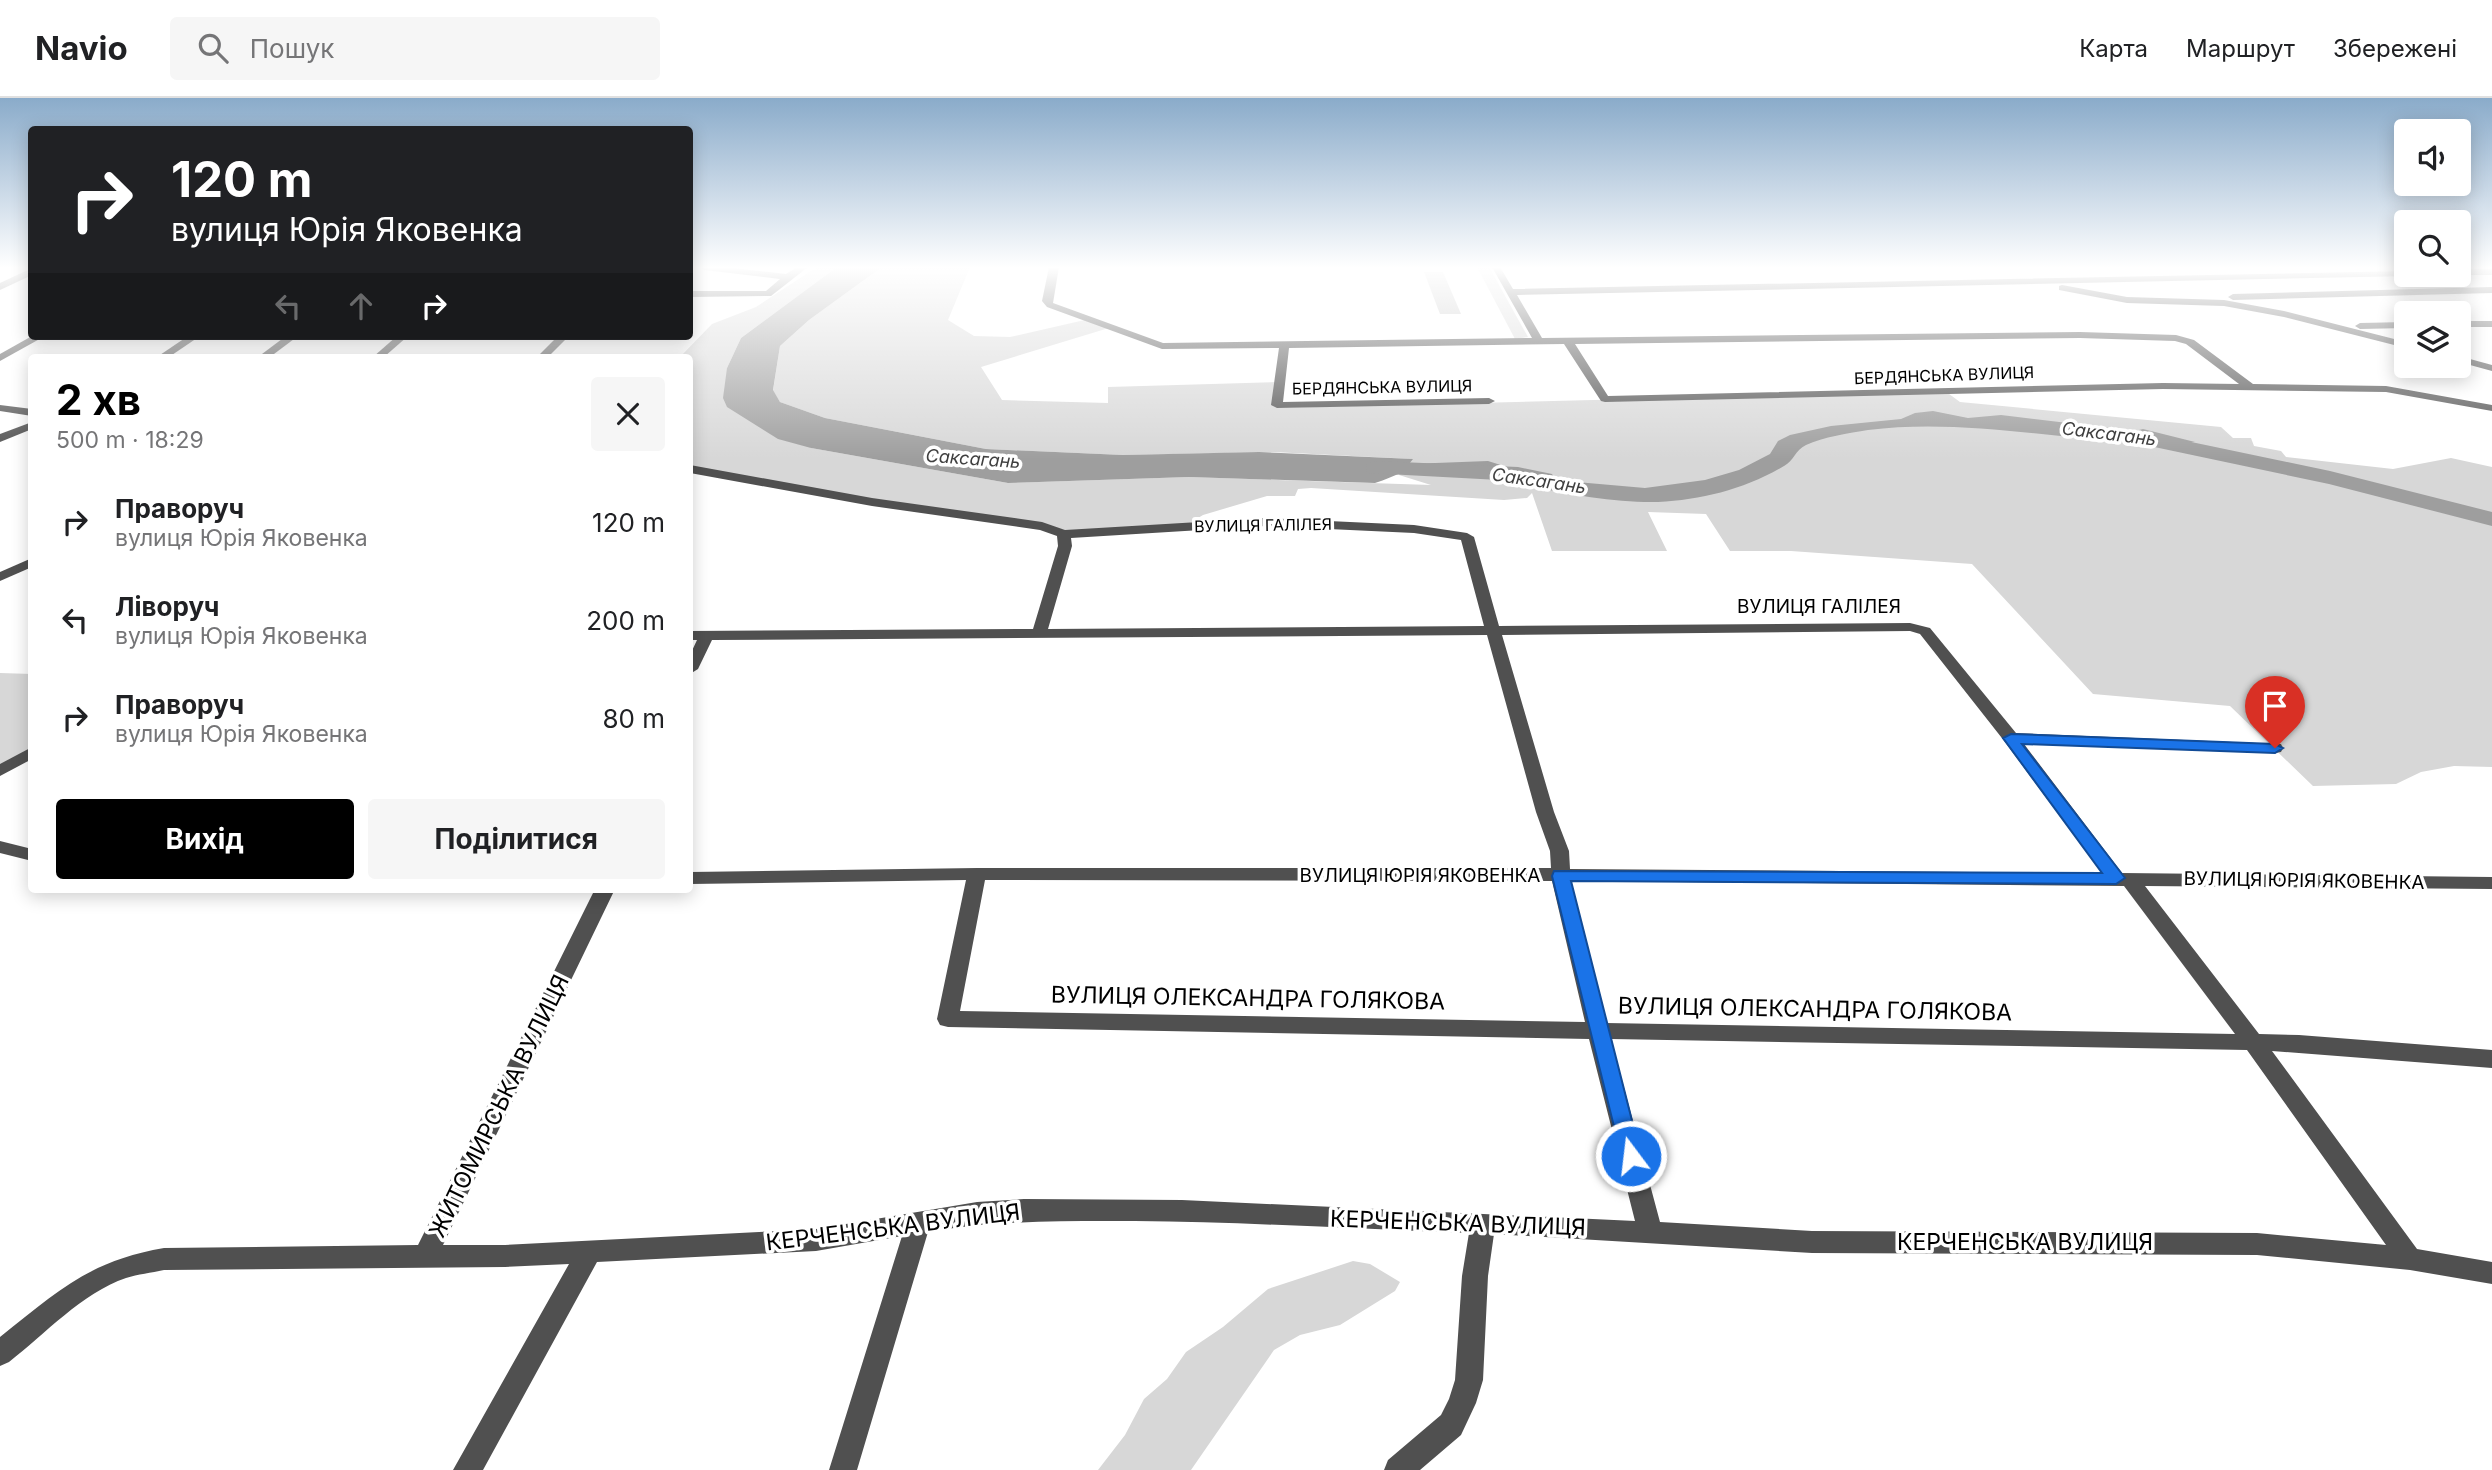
<!DOCTYPE html>
<html lang="uk">
<head>
<meta charset="utf-8">
<style>
	:root { --surface:#fff; --page:#f6f6f6; --text:#202124; --muted:#757577; --line:#e0e0e0; --accent:#000 }
	body { margin:0; font-family:Inter,sans-serif; background:var(--page); color:var(--text); height:100vh; display:flex; flex-direction:column; font-size:26px; white-space:nowrap }
	* { box-sizing:border-box; margin:0 }
	p { font-size:23px; color:var(--muted) }
	.icon { flex:none; width:38px; height:38px; fill:none; stroke:currentColor; stroke-width:2; stroke-linecap:round; stroke-linejoin:round }
	.map { position:relative; flex:1; overflow:hidden }
	.panel { position:absolute; left:28px; top:256px; width:665px; height:539px; display:flex; flex-direction:column; background:var(--surface); border-radius:7px; box-shadow:0 4px 18px #0003 }
	.panel>* { flex:none }
	.hud { position:absolute; left:28px; top:28px; width:665px; height:214px; border-radius:7px; box-shadow:0 4px 18px #0003; background:#202124; color:#fff; overflow:hidden }
	.buttons { position:absolute; left:2394px; top:21px; display:grid; gap:14px }
	.buttons a { display:grid; place-items:center; width:77px; height:77px; border-radius:7px; background:var(--surface); box-shadow:0 4px 18px #0003; font-size:35px }
	.pin { position:absolute; display:grid; place-items:center; width:60px; height:60px; color:#fff; margin:-72px -30px; border-radius:50% 50% 50% 0; rotate:-45deg; box-shadow:0 0 7px #0007 }
	.pin .icon { rotate:45deg }
	.me { position:absolute; width:77px; margin:-38px; rotate:345deg; stroke-linejoin:round; filter:drop-shadow(0 0 5px #0008) }
	.turn { display:flex; align-items:center; gap:24px; height:147px; padding:0 28px; font-size:32px }
	.turn .icon { width:91px; height:91px; stroke-width:2.5 }
	.turn b { display:block; font-size:49px; line-height:60px }
	.lanes { display:flex; align-items:center; height:66px; padding:0 28px; background:#0003; justify-content:center; gap:35px; direction:ltr }
	.lanes .off { opacity:.35 }
	.round { display:grid; place-items:center; flex:none; width:74px; height:74px; border-radius:7px; background:var(--page) }
	.summary { display:flex; align-items:center; justify-content:space-between; height:119px; padding:0 28px }
	h1 { font-size:42px; font-weight:700; line-height:52px; color:var(--accent) }
	.action { display:flex; gap:14px; margin-top:auto; padding:14px 28px }
	.action a { flex:1; height:80px; border-radius:7px; background:var(--accent); color:#fff; font-size:28px; font-weight:700; line-height:80px; text-align:center }
	.action a+a { background:var(--page); color:var(--text) }
	ul { padding:0; list-style:none }
	li { display:flex; align-items:center; gap:21px; height:98px; padding:0 28px }
	li div { flex:1 }
	li b { display:block; font-size:26px }
	li em { font-style:normal }
	header { display:flex; align-items:center; gap:42px; box-sizing:border-box; height:98px; padding:0 35px; background:var(--surface); border-bottom:2px solid var(--line) }
	header strong { font-size:33px }
	nav { display:flex; gap:38px; margin-inline-start:auto; font-size:24px }
	.search { width:490px; height:63px; background:var(--page); display:flex; align-items:center; gap:18px; box-sizing:border-box; padding:0 24px; border-radius:7px; color:var(--muted); font-size:26px }
	.map>svg:first-child { display:block }
	.green { fill:#d7d7d7 }
	.water { fill:#9e9e9e }
	.lines { fill:none; stroke-linecap:round; stroke-linejoin:round }
	.river { fill:#9e9e9e; fill-rule:evenodd }
	.building { fill:#c0c0c0 }
	.minor { fill:#505050; fill-rule:evenodd }
	.route { fill:#1a73e8; stroke:#114b97; stroke-width:2 }
	.labels { text-anchor:middle; stroke-width:7; stroke-linejoin:round; paint-order:stroke }
	.far-street-label { font-size:16px; fill:#000; stroke:#fff }
	.far-water-label { font-size:18px; font-style:italic; fill:#3f3f3f; stroke:#fff }
	.street-label { font-size:19px; fill:#000; stroke:#fff }
	.near-street-label { font-size:23px; fill:#000; stroke:#fff }
</style>
</head>
<body>
<header>
<strong>Navio</strong>
<div class="search"><svg class="icon" aria-label="search" viewBox="0 0 24 24"><circle cx="10" cy="10" r="6"/><path d="M15 15l6 6"/></svg>Пошук</div>
<nav><a>Карта</a><a>Маршрут</a><a>Збережені</a></nav>
</header>
<div class="map">
<svg width="2492" height="1372" viewBox="0 0 2492 1372">
	<rect width="100%" height="100%" fill="#fff"/>
	<g class="green">
		<path d="M817,169H837L741,240L727,270L811,350L1008,385L1189,379L1431,387L1399,377L1412,361L1273,354L1123,357L986,351L825,320L780,304L773,293L780,248L809,222L882,169H970L948,222L974,238L1010,239L1089,221L1112,229L981,269L1002,302L1108,305V289L1280,284L1277,310L1945,293L1960,304L2221,329L2233,340H2251L2254,348L2281,353L2286,359L2393,371L2451,360L2492,369V669L2454,668L2421,674L2396,686L2313,688L2230,608L2093,596L1972,466L1791,453H1730L1706,416L1648,414L1667,453H1552L1532,395L1527,400L1504,402L1311,390L1298,391L1295,398H1267L1203,417L1185,428L1077,434L690,371V259H680L712,226L756,209Z"/>
		<path d="M1477,169H1489L1528,239L1515,241Z"/>
		<path d="M0,575L32,576L31,654L0,673Z"/>
		<path d="M1353,1163L1370,1166L1400,1184L1395,1193L1340,1227L1300,1237L1274,1252L1191,1372H1098L1125,1337L1144,1301L1167,1281L1186,1254L1223,1229L1268,1191Z"/>
	</g>
	<path class="water" d="M837,169H882L809,222L780,248L773,292L780,304L825,320L986,351L1123,357L1259,354L1413,361L1409,366L1488,363L1529,376L1565,383L1645,390L1705,382L1739,372L1770,356L1778,343L1790,337L1831,328L1901,321L1915,315L1933,313L1968,320L2001,317L2135,333L2143,331L2195,344C2086,350 1977,318 1868,332C1849,335 1823,339 1806,347C1795,352 1794,363 1784,368C1745,391 1702,402 1658,404C1620,405 1569,397 1532,388C1518,385 1506,374 1493,371C1475,367 1422,367 1404,374C1395,377 1385,382 1375,385L1189,379L1008,385L811,350L778,341L727,309L723,300L727,270L741,240Z"/>
	<g class="lines">
		<g class="river">
			<path d="M2134,332L2330,373L2492,414V428L2329,386L2126,343L2123,338L2126,333Z"/>
			<path d="M1376,363L1518,369L1552,376L1555,381L1552,386L1544,388L1518,383L1368,375L1365,370L1368,365Z"/>
		</g>
	</g>
	<path class="building" d="M1424,174H1443L1461,216H1440Z"/>
	<g class="lines">
		<g class="minor">
			<path d="M700,169H725L786,176L797,169H808L771,198L690,199V193H766L780,181L704,172Z"/>
			<path d="M1049,169H1059L1053,205L1163,245L1532,240L1492,169H1500L1513,191L2406,173L2409,178L1517,197L1542,240L2080,234L2176,237L2194,242L2253,286L2386,288L2492,307V313L2386,294L2163,291L1605,304L1601,303L1564,246L1289,250L1283,304L1489,300L1495,303L1489,306L1277,310L1271,307L1279,250L1162,251L1047,209L1042,203ZM2080,240L2175,243L2186,246L2239,286L2163,285L1608,298L1575,246Z"/>
			<path d="M32,170V177L0,192V185Z"/>
			<rect x="2459" y="171" width="33" height="6"/>
			<path d="M2062,187L2127,199L2224,202L2284,213L2406,244V250L2284,219L2224,208L2127,205L2059,192V188Z"/>
			<path d="M2492,189V195L2233,202L2228,199L2233,196Z"/>
			<rect x="2459" y="223" width="33" height="6"/>
			<path d="M2406,224V230L2360,231L2355,228L2360,225Z"/>
			<path d="M32,238H45L0,263V256Z"/>
			<path d="M188,238H200L169,259H157Z"/>
			<path d="M286,238H298L270,259H258Z"/>
			<path d="M397,238H408L384,259H373Z"/>
			<path d="M558,238H569L548,259H537Z"/>
			<path d="M2459,258L2492,267V273L2459,264Z"/>
			<path d="M0,307L32,311V318L0,313Z"/>
			<path d="M32,324V331L0,344V336Z"/>
			<path d="M690,367L872,400L1042,424L1065,432L1266,420L1414,427L1467,435L1474,439L1499,528L1910,525L1930,530L2016,635L2281,646L2283,650L2281,654L2275,655L2024,646L2122,775L2492,779V791L2145,788L2259,936L2299,937L2492,952V970L2272,953L2417,1151L2492,1164V1186L2410,1172L2257,1157L1812,1155L1494,1136L1488,1178L1483,1282L1476,1305L1461,1337L1420,1372H1384L1388,1362L1441,1317L1449,1301L1455,1282L1462,1178L1469,1135C1358,1131 1246,1124 1135,1123C1065,1123 997,1122 928,1134L857,1372H829L902,1138L816,1153L597,1164L483,1372H453L569,1166L505,1169L164,1172C151,1175 138,1176 126,1180C82,1195 45,1236 9,1264L0,1268V1239C58,1193 89,1163 164,1150L418,1147L595,791H615L443,1147H505L816,1131L977,1104L1024,1101L1182,1102L1635,1123L1589,941L948,929L940,927L937,921L966,782L690,786V774L977,770H1551L1550,753L1536,714L1487,537L712,542L698,571L690,576V557L697,542H690V533L1033,531L1058,448L1057,438L1040,432L872,408L690,375ZM1266,428L1414,435L1461,442L1484,528L1048,531L1072,448L1071,440ZM1910,533L1920,536L2005,644L2102,775L1570,771L1569,753L1554,714L1502,537ZM985,782L1552,783L1585,924L960,913ZM1571,783L2124,788L2235,936L1606,925ZM1611,941L2247,952L2386,1147L2257,1135L1812,1133L1660,1124Z"/>
			<path d="M32,460V469L0,483V474Z"/>
			<path d="M32,649V661L0,678V666Z"/>
			<path d="M0,743L32,751V763L0,755Z"/>
		</g>
	</g>
	<linearGradient id="sky" x2="0" y2="1"><stop stop-color="#8aabca"/><stop offset="0.47" stop-color="#fff"/><stop offset="1" stop-color="#fff" stop-opacity="0"/></linearGradient>
	<rect width="2492" height="361" fill="url(#sky)"/>
	<path class="route" d="M2011,636L2275,646L2283,650L2275,655L2022,646L2122,776L2125,780L2116,786L1571,783L1641,1058L1638,1065L1631,1067L1623,1065L1552,778L1554,773L2102,775L2003,640Z"/>
	<g class="labels">
		<g class="far-street-label">
			<text transform="translate(1944 277) rotate(-2)" y="6">БЕРДЯНСЬКА ВУЛИЦЯ</text>
			<text transform="translate(1382 289) rotate(-1)" y="6">БЕРДЯНСЬКА ВУЛИЦЯ</text>
			<text transform="translate(1263 427) rotate(-1)" y="6">ВУЛИЦЯ ГАЛІЛЕЯ</text>
		</g>
		<g class="far-water-label">
			<text transform="translate(2109 336) rotate(7)" y="6">Саксагань</text>
			<text transform="translate(973 361) rotate(4)" y="6">Саксагань</text>
			<text transform="translate(1539 383) rotate(8)" y="6">Саксагань</text>
		</g>
		<g class="street-label">
			<text x="1819" y="515">ВУЛИЦЯ ГАЛІЛЕЯ</text>
			<text x="1420" y="784">ВУЛИЦЯ ЮРІЯ ЯКОВЕНКА</text>
			<text transform="translate(2304 782) rotate(1)" y="7">ВУЛИЦЯ ЮРІЯ ЯКОВЕНКА</text>
		</g>
		<g class="near-street-label">
			<text transform="translate(1248 900) rotate(1)" y="8">ВУЛИЦЯ ОЛЕКСАНДРА ГОЛЯКОВА</text>
			<text transform="translate(1815 911) rotate(1)" y="8">ВУЛИЦЯ ОЛЕКСАНДРА ГОЛЯКОВА</text>
			<text transform="translate(499 1008) rotate(-64)" y="8">ЖИТОМИРСЬКА ВУЛИЦЯ</text>
			<text transform="translate(1458 1125) rotate(2)" y="8">КЕРЧЕНСЬКА ВУЛИЦЯ</text>
			<text transform="translate(893 1129) rotate(-7)" y="8">КЕРЧЕНСЬКА ВУЛИЦЯ</text>
			<text x="2025" y="1152">КЕРЧЕНСЬКА ВУЛИЦЯ</text>
		</g>
	</g>
</svg>
<div class="buttons">
<a><svg class="icon" aria-label="sound" viewBox="0 0 24 24"><path d="M4 9h4l5-4v14l-5-4H4zM17 9q2 3 0 6"/></svg></a>
<a><svg class="icon" aria-label="search" viewBox="0 0 24 24"><circle cx="10" cy="10" r="6"/><path d="M15 15l6 6"/></svg></a>
<a><svg class="icon" aria-label="layers" viewBox="0 0 24 24"><path d="M12 4l9 5-9 5-9-5zM3 14l9 5 9-5"/></svg></a>
</div>
<div class="pin" style="left:2275px;top:650px;background:#d93025"><svg class="icon" aria-label="arrive" viewBox="0 0 24 24"><path d="M6 21V4h12l-3 4 3 4H6"/></svg></div>
<svg class="me" style="left:1631px;top:1058px" viewBox="-20 -20 40 40"><circle r="17" fill="#1a73e8" stroke="#fff" stroke-width="3"/><path d="M0-11L8 9 0 5-8 9z" fill="#fff"/></svg>
<div class="hud">
<div class="turn"><svg class="icon" aria-label="right" viewBox="0 0 24 24"><path d="M7 20v-9h11M14 6l5 5-5 5"/></svg><div><b>120 m</b>вулиця Юрія Яковенка</div></div>
<div class="lanes"><svg class="icon off" aria-label="left" viewBox="0 0 24 24"><path d="M17 20v-9H6M10 6l-5 5 5 5"/></svg><svg class="icon off" aria-label="ahead" viewBox="0 0 24 24"><path d="M12 20V5M6 11l6-6 6 6"/></svg><svg class="icon" aria-label="right" viewBox="0 0 24 24"><path d="M7 20v-9h11M14 6l5 5-5 5"/></svg></div>
</div>
<section class="panel">
<div class="summary"><div><h1>2 хв</h1><p>500 m · 18:29</p></div><a class="round"><svg class="icon" aria-label="close" viewBox="0 0 24 24"><path d="M6 6l12 12M18 6L6 18"/></svg></a></div>
<ul>
<li><svg class="icon" aria-label="right" viewBox="0 0 24 24"><path d="M7 20v-9h11M14 6l5 5-5 5"/></svg><div><b>Праворуч</b><p>вулиця Юрія Яковенка</p></div><em>120 m</em></li>
<li><svg class="icon" aria-label="left" viewBox="0 0 24 24"><path d="M17 20v-9H6M10 6l-5 5 5 5"/></svg><div><b>Ліворуч</b><p>вулиця Юрія Яковенка</p></div><em>200 m</em></li>
<li><svg class="icon" aria-label="right" viewBox="0 0 24 24"><path d="M7 20v-9h11M14 6l5 5-5 5"/></svg><div><b>Праворуч</b><p>вулиця Юрія Яковенка</p></div><em>80 m</em></li>
</ul>
<div class="action"><a>Вихід</a><a>Поділитися</a></div>
</section>
</div>
</body>
</html>
